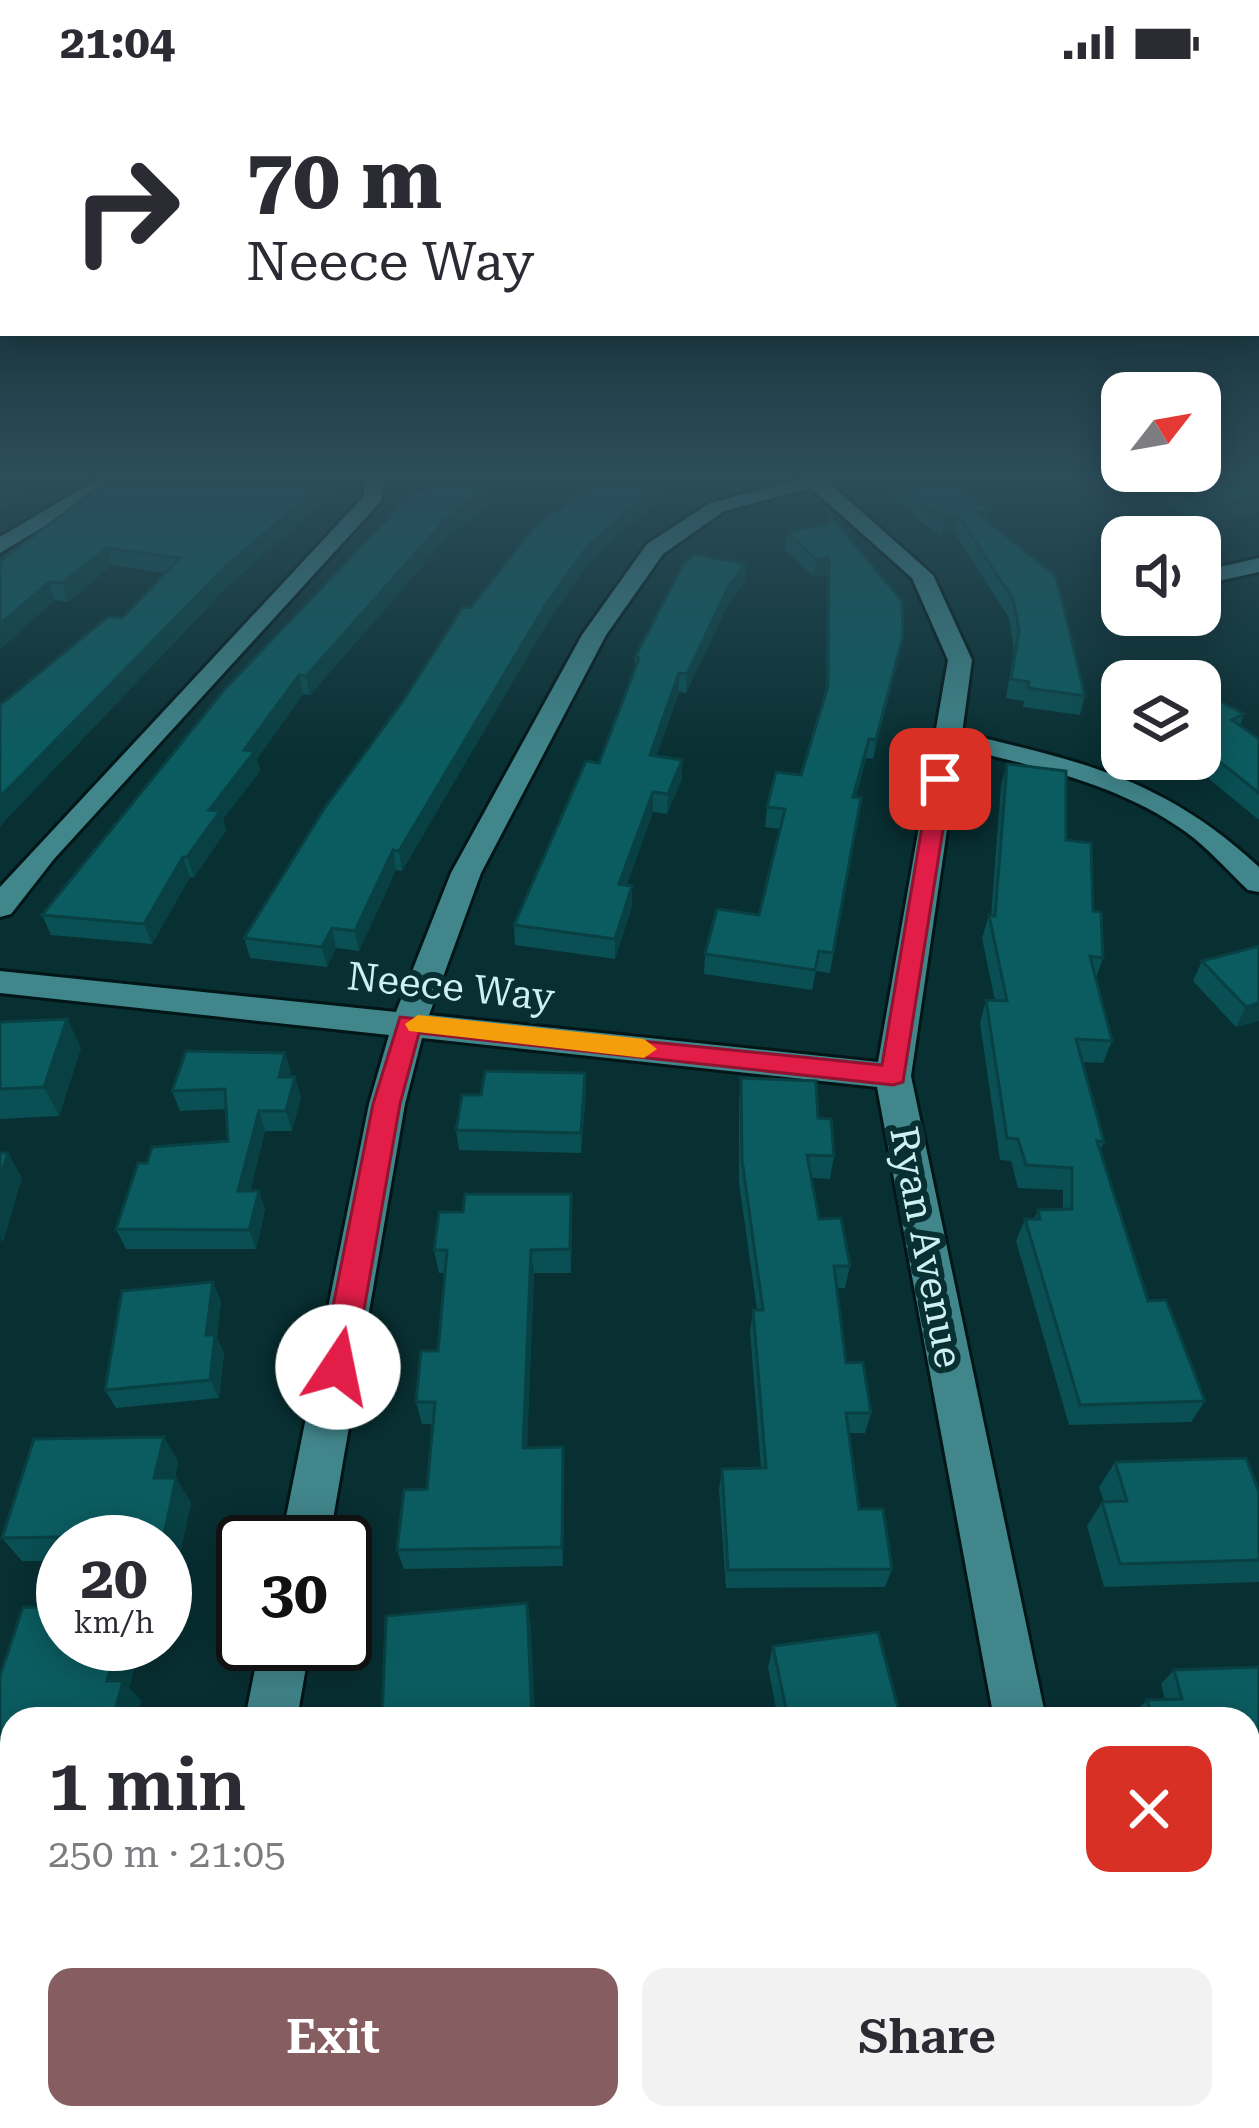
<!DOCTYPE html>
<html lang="en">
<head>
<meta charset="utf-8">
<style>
	:root { --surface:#fff; --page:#f2f2f3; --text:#2b2b33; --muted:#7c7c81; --accent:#865d61 }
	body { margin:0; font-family:"Roboto Serif",serif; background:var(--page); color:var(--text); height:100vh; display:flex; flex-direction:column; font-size:45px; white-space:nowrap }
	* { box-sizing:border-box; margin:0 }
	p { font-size:39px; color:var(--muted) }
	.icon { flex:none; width:66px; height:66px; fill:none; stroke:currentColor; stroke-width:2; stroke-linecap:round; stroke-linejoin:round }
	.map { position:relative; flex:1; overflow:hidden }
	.details { position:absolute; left:0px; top:1623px; width:1260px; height:423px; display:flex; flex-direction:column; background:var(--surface); border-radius:36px 36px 0 0; box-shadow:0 6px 30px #0003 }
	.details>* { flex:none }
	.hud { position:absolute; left:0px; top:0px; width:1260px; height:252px; box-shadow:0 6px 30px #0003; background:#fff; color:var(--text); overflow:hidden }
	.needle { width:78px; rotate:59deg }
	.buttons { position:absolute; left:1101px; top:288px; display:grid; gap:24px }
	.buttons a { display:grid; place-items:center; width:120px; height:120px; border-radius:24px; background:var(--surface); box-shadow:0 6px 30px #0003; font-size:60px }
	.speed { position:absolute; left:36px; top:1431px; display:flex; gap:24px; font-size:60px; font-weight:700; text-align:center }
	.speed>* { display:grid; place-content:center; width:156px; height:156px; border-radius:50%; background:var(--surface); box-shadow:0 6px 30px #0003; line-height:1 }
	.speed small { font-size:30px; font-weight:400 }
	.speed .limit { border:6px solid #111; border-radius:18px; background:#fff; color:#111 }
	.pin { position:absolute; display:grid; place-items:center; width:102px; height:102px; color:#fff; margin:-51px; border-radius:24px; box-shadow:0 6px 18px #0006 }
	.me { position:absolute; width:132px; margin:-66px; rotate:11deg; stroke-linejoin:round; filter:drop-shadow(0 0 9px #0008) }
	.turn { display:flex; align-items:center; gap:42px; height:252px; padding:0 48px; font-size:54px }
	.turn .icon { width:156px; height:156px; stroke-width:2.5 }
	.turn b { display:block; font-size:84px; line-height:102px }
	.round { display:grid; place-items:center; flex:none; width:126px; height:126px; border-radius:24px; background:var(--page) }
	.headline { display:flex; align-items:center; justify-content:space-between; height:204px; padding:0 48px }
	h1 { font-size:72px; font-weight:600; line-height:90px }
	.primary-button { display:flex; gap:24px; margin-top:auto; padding:24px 48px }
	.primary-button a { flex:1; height:138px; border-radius:24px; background:var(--accent); color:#fff; font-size:48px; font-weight:600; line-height:138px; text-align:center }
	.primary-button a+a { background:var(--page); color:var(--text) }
	.status { display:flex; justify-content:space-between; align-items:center; height:84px; padding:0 60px; background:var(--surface); direction:ltr }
	.status svg { height:33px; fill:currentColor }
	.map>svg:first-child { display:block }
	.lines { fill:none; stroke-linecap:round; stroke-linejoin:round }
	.minor-casing { stroke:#021517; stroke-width:6 }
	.minor { fill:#41868b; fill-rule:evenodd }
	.wall { fill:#094f53 }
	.shaded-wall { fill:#084043 }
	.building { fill:#0b5c60; stroke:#084043; stroke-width:3 }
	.route { fill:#e11d48; stroke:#92132f; stroke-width:3 }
	.slow { fill:#f59e0b }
	.labels { text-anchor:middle; stroke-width:12; stroke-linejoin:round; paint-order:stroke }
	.street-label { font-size:39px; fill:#cff0f2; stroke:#082f32 }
</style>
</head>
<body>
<div class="status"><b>21:04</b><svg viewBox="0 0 49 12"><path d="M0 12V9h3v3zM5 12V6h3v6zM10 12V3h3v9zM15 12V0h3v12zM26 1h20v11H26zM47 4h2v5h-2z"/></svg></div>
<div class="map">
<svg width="1259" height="2044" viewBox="0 0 1259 2044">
	<rect width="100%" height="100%" fill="#082f32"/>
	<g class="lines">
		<g class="minor-casing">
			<g id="minor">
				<path d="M106,390H131L0,469V453Z"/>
				<path d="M365,390H385L381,417L54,775L11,830L0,833V803L364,412Z"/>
				<path d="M797,390H819L933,491L972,576L962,649C1084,678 1164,695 1259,783V808L1248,806C1228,787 1209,765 1186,748C1119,700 1038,683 959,664L911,992L1046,1635H994L877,1003L422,954L405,1020L329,1458H281L369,1020L389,951L0,909V887L396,928L451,789L582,551L647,460L710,419L801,395ZM811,404L912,494L948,576L878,978L429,931L481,789L606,551L663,470L724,427Z"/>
				<path d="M1259,474V488L1214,498L1203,491L1206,486Z"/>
				<path d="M260,1560H310L297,1635H245Z"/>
				<path d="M165,2034H227L226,2044H164Z"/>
				<path d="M1067,2034H1129L1131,2044H1069Z"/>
			</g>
		</g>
		<use href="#minor" class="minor"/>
	</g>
	<g class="wall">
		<path d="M117,390H338L340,404L228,502L0,742V621L122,534L165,489L112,481L68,518L55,516L0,565V477Z"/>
		<path d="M701,390H746L718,397Z"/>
		<path d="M867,390H945L987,437L1085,612L1080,631L1023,623L1024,617L1006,614L1014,565L1009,534L954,448L941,451L919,436Z"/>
		<path d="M1118,390H1259L1201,440Z"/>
		<path d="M487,404L489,421L445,456L310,611L303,610L257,675L260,687L223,735L226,747L194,793H190L152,860L51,851L42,831Z"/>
		<path d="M829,430L903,552L873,675L866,674L856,713L861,714L830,889L816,887L812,906L704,890L705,870L759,831L780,745L765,743L767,723L801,691L826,610L827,491L814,493L785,466L787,448L828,441Z"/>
		<path d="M587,481L547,539L402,787L396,786L359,867L336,864L327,883L250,874L244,854L470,524Z"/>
		<path d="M745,498L729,518L686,609L679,608L656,672L682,695L667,730L653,728L626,801L632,822L615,875L515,861L514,841L599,679L635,585V573Z"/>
		<path d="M1200,607L1244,630L1240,642L1259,655V736L1185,675H1200Z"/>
		<path d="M1007,680L1066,756L1093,827L1103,874L1096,894L1112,957L1103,979L1083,978L1104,1058L1100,1067L1148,1217L1205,1317L1191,1338L1069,1341L1016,1157L1025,1135H1034L1038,1126L1063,1125V1106L1018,1104L1011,1077L1000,1076L980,939L986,916L995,917L982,854L989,831L991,832L1001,702Z"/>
		<path d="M1202,877L1259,937L1236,943L1193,897Z"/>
		<path d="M67,935L81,964L59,1032L0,1035V938Z"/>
		<path d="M285,969L291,988L290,993L301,1013L292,1047H265L250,1107H259L265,1126L256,1165H126L116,1145L147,1079L228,1057L226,1025L180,1027L172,1007Z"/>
		<path d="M741,994L818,1034L834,1072L830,1095L811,1094L819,1135L850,1182L845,1204H837L846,1279L871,1329L865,1349H849L859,1425L892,1485L885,1503L726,1504L719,1405L722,1385L761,1384L750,1248L753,1226H757L739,1099V1018Z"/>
		<path d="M586,1009L581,1069L459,1066L456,1046Z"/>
		<path d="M572,1133L571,1189H534L527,1364L563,1363L564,1384L563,1482L404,1485L397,1466L427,1405L433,1340H422L416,1318L438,1267L445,1189H439L434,1166Z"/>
		<path d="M213,1198L221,1217L217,1254L224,1269L219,1314L116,1324L105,1306Z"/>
		<path d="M164,1353L178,1378L175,1394L191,1418L179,1474L165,1475V1458H63V1477H22L2,1454Z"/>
		<path d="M1115,1378L1259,1408V1498L1104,1503L1087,1442L1102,1418H1104L1099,1403Z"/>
		<path d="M63,1560H141L129,1604L141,1617L136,1635H12V1688H0V1592Z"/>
		<path d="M773,1562L900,1631L911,1635H778L768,1583Z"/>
		<path d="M1259,1583V1692L1248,1693V1635H1136L1134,1629L1147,1616L1165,1615L1161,1600L1174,1586Z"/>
		<path d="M12,1773V1953L0,1955V1774Z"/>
		<rect x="1248" y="1827" width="11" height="170"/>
	</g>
	<g class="shaded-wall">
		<path d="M28,390H63L0,427V406Z"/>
		<path d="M333,390H338L340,404L228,502L0,742V713L224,484Z"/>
		<path d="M669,390H688L587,481L547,539L402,787L399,767L546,520L587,463Z"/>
		<path d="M718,390H746L718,397Z"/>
		<path d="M487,404L489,421L445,456L310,611L306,592L443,438Z"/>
		<path d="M1259,412V428L1201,440L1207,423Z"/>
		<path d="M989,426L986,443L976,428Z"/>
		<path d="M958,431L954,448L941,451L944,433Z"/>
		<path d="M107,464L112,481L68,518L62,499Z"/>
		<path d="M829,473L827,491L814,493L816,475Z"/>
		<path d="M746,480L745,498L729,518L686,609L687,590L730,500Z"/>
		<path d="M49,498L55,516L0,565V540Z"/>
		<path d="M903,552L900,570L873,675L876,656Z"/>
		<path d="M679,589V608L650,691V671Z"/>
		<path d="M299,591L303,610L257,675L260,687L223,735L226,747L194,793L187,773L209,726L244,666Z"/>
		<path d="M869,655L866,674L850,733L853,713Z"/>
		<path d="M682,676V695L667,730L668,710Z"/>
		<path d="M653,708V728L620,820L619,800Z"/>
		<path d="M393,766L396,786L359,867L355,847Z"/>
		<path d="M183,773L190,793L152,860L144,840Z"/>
		<path d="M632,802V822L615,875V855Z"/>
		<path d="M332,844L336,864L327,883L322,863Z"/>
		<path d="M1259,919V937L1236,943L1246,923Z"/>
		<path d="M67,935L81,964L59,1032L44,1003Z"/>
		<path d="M285,969L291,988L285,1013L279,993Z"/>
		<path d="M585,989L586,1009L581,1069V1049Z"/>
		<path d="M295,993L301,1013L292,1047L286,1027Z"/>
		<path d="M259,1027L265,1047L246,1126L238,1107Z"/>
		<path d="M8,1069L22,1094L3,1159L0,1154V1094Z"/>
		<path d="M259,1107L265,1126L256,1165L249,1146Z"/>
		<path d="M571,1110L572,1133L571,1189L570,1165Z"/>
		<path d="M531,1166L534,1189L526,1385L523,1364Z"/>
		<path d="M213,1198L221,1217L217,1254L224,1269L219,1314L210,1296L206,1251Z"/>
		<path d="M164,1353L178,1378L169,1418L154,1394Z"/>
		<path d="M563,1363L564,1384L563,1482L562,1463Z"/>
		<path d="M176,1394L191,1418L179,1474L164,1451Z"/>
		<path d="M527,1519L531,1541L535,1635H532Z"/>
		<path d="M117,1560H141L129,1604L141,1617L136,1635H113L107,1597Z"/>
	</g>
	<g class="building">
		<path d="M0,390H28L0,406Z"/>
		<path d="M117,390H333L224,484L0,713V621L109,532L122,534L180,474L107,464L62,499L49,498L0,540V477Z"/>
		<path d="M613,390H669L587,463L546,520L399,767L393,766L355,847L332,844L322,863L244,854L326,722L403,617L463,523L470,524L535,442L599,396Z"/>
		<path d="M889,390H945L989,426L976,428L1056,492L1085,612L1028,604L1029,598L1011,595L1019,546L1013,515L958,431L944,433L921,419Z"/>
		<path d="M1151,390H1259V412L1207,423Z"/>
		<path d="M432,398L487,404L443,438L306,592L299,591L244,666L255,667L209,726L220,727L187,773H183L144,840L42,831L225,605L416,405L426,406Z"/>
		<path d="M829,430L902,517L903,552L876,656L869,655L853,713L861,714L833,869L819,867L815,886L705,870L717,825L759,831L785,725L767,723L776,688L801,691L828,602L829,473L816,475L787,448L829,440Z"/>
		<path d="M694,470L746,480L730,500L687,590L679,589L650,671L682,676L668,710L653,708L619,800L632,802L615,855L514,841L586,677L599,679L639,574L635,573L683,480Z"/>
		<path d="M1200,607L1244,630L1232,636L1259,655V709L1200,662Z"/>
		<path d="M1007,680L1066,687V756L1091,759L1093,827L1101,828L1103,874L1090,872L1112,957L1076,955L1104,1058L1097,1057L1148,1217L1166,1216L1205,1317L1080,1321L1025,1135H1040L1038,1126L1072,1125V1084L1026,1081L1018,1055L1007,1054L986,916L1007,917L989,831L995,832Z"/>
		<path d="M1259,862V919L1246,923L1202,877Z"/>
		<path d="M67,935L44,1003L0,1005V938Z"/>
		<path d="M186,967L285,969L279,993H295L286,1027H259L238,1107H259L249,1146L116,1145L138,1079H147L152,1063L228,1057L225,1005L172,1007Z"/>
		<path d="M485,987L585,989L581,1049L456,1046L462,1011H481Z"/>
		<path d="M741,994L816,997L818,1034L831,1035L834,1072L807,1071L819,1135L841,1134L850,1182H834L846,1279L863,1278L871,1329H846L859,1425H883L892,1485L728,1486L722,1385L766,1384L753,1226H763L742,1076Z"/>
		<path d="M0,1069H8L0,1094Z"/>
		<path d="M465,1110H571L570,1165L531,1166L523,1364L563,1363L562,1463L397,1466L404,1406L427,1405L435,1318H416L421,1267H438L447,1166H434L439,1128H463Z"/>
		<path d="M213,1198L206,1251H215L210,1296L105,1306L122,1207Z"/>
		<path d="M164,1353L154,1394H176L164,1451L2,1454L34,1355Z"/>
		<path d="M1246,1374L1259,1408V1476L1120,1480L1102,1418L1127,1417L1115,1378Z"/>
		<path d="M527,1519L532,1635H382L386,1532Z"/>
		<path d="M23,1523L63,1524V1560H117L107,1597H123L113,1635H12V1670H0V1592Z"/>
		<path d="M878,1548L900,1631L909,1630L911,1635H788L773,1562Z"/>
		<path d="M1259,1583V1681H1248V1635H1153L1147,1616L1182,1615L1174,1586Z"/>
		<path d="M12,1773V1940L0,1942V1774Z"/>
		<path d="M1248,1827H1259V1888L1248,1851Z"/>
		<path d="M1248,1892H1259V1990H1255L1248,1965Z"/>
		<path d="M422,2034H600V2044H421Z"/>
	</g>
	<linearGradient id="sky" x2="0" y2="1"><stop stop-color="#041a1c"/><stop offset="0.58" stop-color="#2c4d5a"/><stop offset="1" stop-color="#2c4d5a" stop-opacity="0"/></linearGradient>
	<rect width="1259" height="677" fill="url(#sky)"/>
	<path class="route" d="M940,689L951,695L903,998L893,1001L419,949L400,1020L354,1283L349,1293L338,1297L326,1293L321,1283L373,1020L400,933L882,981L930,695Z"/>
	<path class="slow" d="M418,931L644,955L657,965L644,974L409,947L405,940Z"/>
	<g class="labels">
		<g class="street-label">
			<text transform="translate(451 902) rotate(6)" y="14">Neece Way</text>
			<text transform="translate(927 1163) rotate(79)" y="14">Ryan Avenue</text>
		</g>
	</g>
</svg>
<div class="buttons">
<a><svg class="needle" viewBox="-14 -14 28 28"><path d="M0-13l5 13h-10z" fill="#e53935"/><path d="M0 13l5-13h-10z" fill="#7c7c81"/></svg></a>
<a><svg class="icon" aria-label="sound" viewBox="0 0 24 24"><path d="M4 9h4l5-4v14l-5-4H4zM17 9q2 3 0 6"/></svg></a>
<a><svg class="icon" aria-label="layers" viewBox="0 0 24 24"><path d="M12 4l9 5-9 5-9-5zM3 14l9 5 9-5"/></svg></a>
</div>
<div class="speed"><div>20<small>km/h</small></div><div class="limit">30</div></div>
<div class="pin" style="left:940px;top:695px;background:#d93025"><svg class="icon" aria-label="arrive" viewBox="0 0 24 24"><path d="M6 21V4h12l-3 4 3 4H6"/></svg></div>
<svg class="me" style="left:338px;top:1283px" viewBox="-20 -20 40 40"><circle r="19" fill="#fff"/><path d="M0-13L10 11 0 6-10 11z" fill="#e11d48"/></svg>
<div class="hud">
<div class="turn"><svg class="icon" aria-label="right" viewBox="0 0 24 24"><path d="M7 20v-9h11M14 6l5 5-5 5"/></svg><div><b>70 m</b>Neece Way</div></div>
</div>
<section class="details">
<div class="headline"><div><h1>1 min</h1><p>250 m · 21:05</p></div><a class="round" style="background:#d93025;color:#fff"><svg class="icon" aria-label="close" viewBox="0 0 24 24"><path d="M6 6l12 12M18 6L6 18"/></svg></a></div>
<div class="primary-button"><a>Exit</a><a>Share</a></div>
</section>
</div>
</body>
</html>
